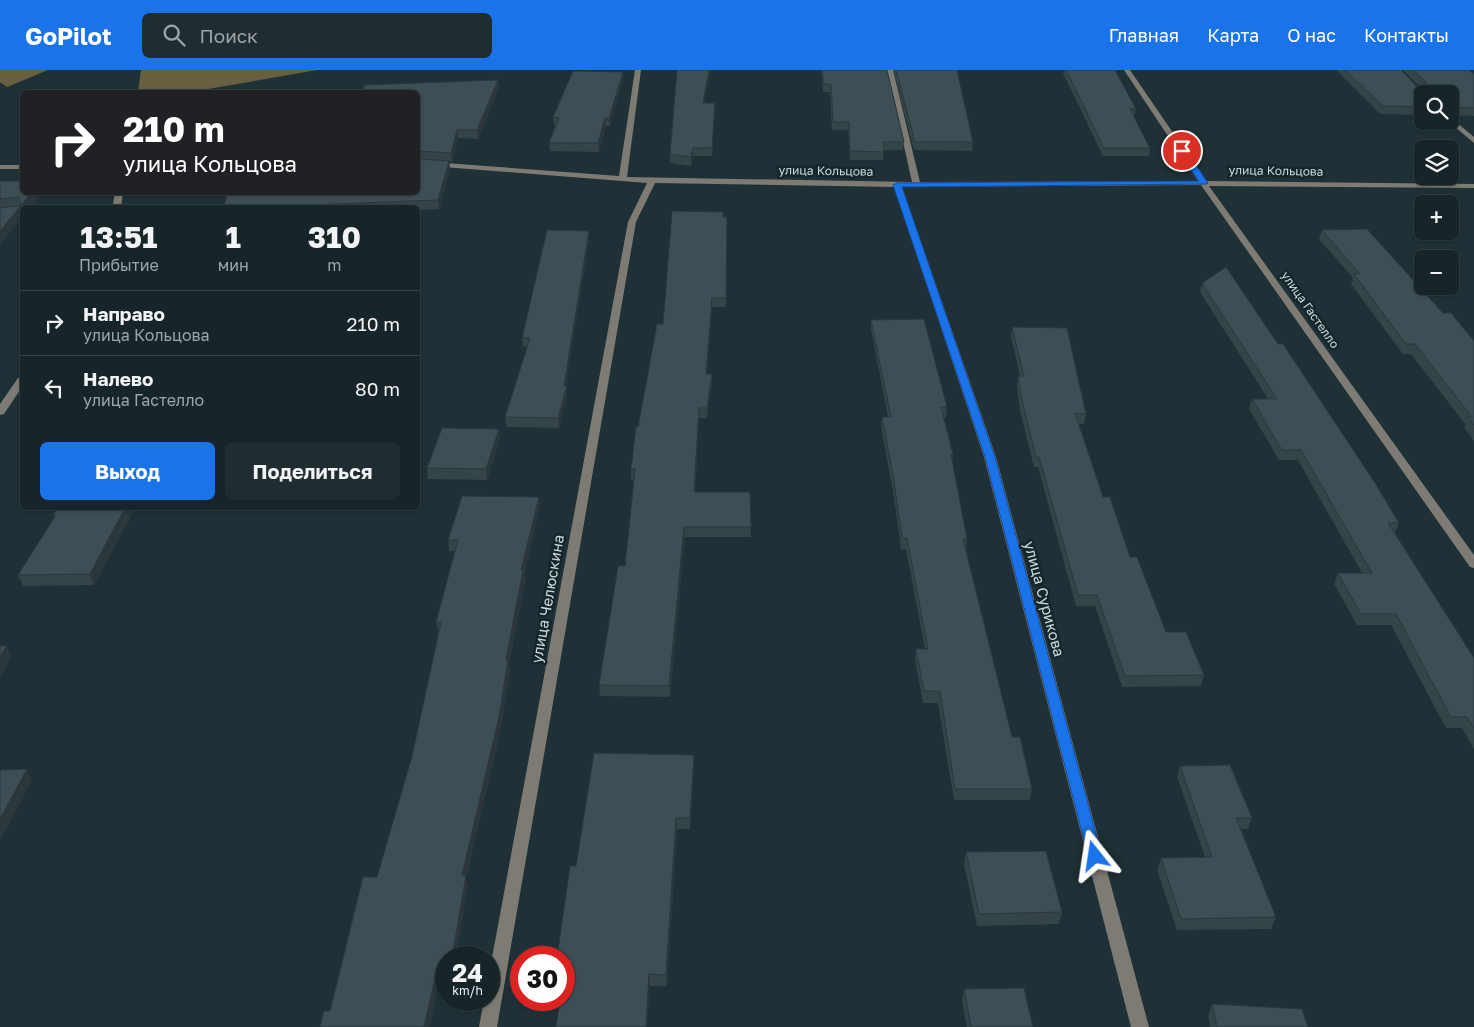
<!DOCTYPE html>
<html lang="ru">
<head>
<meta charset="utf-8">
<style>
	:root { --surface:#172528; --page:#202d30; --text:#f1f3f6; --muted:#9ea5a8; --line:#364245; --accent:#1a73e8 }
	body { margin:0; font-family:"Golos Text",sans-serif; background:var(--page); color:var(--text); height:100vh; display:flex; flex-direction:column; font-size:19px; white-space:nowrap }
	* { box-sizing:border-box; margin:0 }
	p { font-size:16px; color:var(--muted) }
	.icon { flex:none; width:28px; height:28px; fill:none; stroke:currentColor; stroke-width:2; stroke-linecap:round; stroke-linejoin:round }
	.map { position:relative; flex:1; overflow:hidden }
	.details { position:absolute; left:20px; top:135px; width:400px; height:305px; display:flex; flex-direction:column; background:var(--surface); border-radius:8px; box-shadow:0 1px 4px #0004,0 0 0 1px var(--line) }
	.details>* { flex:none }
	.banner { position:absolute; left:20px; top:20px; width:400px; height:105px; border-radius:8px; box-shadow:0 1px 4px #0004,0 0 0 1px var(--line); background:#202124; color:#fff; overflow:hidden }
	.tools { position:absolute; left:1414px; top:15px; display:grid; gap:10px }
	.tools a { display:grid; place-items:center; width:45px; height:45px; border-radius:8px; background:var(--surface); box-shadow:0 1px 4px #0004,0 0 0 1px var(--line); font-size:25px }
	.speed { position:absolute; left:435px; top:876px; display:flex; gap:10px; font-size:25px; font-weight:700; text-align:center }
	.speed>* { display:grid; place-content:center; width:65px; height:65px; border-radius:50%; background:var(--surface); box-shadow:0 1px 4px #0004,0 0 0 1px var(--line); line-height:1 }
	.speed small { font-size:12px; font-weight:400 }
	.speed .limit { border:8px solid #d22; background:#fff; color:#111 }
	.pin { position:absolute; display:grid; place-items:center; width:42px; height:42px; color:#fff; margin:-21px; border:2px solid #fff; border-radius:50%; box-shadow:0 1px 5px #0007 }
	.me { position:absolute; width:55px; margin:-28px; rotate:345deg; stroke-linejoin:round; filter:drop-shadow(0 0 4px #0008) }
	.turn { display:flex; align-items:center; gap:18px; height:105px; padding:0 20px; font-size:22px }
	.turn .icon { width:65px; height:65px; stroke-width:2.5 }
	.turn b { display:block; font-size:35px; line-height:42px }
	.eta { display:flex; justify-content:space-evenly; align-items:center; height:85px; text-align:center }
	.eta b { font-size:30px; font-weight:700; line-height:35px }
	.action { display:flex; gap:10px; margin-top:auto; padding:10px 20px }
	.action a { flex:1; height:58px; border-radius:8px; background:var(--accent); color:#fff; font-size:20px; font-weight:700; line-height:58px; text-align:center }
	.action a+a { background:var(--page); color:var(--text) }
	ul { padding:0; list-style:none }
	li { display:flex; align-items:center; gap:15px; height:65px; padding:0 20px; border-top:1px solid var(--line) }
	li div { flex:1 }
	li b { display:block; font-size:19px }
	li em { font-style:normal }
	header { display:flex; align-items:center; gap:30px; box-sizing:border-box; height:70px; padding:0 25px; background:var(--accent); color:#fff }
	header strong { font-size:24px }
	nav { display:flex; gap:28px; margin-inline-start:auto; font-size:18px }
	.search { width:350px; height:45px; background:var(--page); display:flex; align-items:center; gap:12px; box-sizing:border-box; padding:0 18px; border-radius:8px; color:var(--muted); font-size:19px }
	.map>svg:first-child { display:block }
	.forest { fill:#685f41 }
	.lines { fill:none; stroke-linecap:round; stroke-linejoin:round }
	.minor { fill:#7d7b73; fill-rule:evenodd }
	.wall { fill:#344449 }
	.shaded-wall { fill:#2b373c }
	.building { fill:#3d4f55; stroke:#2b373c }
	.route { fill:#1a73e8; stroke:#114b97 }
	.labels { text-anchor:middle; stroke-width:5; stroke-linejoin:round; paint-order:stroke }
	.far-street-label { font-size:12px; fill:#ced9dc; stroke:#15272c }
	.street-label { font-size:15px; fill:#ced9dc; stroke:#15272c }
</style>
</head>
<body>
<header>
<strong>GoPilot</strong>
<div class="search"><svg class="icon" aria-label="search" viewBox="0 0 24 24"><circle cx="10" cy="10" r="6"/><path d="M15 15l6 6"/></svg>Поиск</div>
<nav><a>Главная</a><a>Карта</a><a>О нас</a><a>Контакты</a></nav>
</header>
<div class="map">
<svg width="1474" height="957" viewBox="0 0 1474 957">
	<rect width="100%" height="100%" fill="#1f3136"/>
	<g class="forest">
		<path d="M0,0H48L7,17L0,12Z"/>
		<path d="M141,0H317L191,22H138Z"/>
	</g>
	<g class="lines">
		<g class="minor">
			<path d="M635,0H641L627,107L912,112L887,0H893L920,112L1198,111L1124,0H1130L1206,111L1474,114V118L1209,116L1474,485V498L1470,497L1201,115L902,117L996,387L1149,957H1131L984,387L894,117L655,113L636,152L497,957H479L484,930H489V904L628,152L647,113L418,95V91L619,106Z"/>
			<path d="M1450,47L1474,67V73L1448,51H1450Z"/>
			<rect x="0" y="95" width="22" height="4"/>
			<path d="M115,122H123L121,138H78L82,135L113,134Z"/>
			<path d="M22,307V317L4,344L0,345V334L18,308Z"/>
		</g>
	</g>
	<g class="wall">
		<path d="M677,0H711L704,33H715L712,86H693L691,96L670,93V84Z"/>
		<path d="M821,0H887L904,72L903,80H884L883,90H850L848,60H832L830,22H823Z"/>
		<path d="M893,0H957L973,72L972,81L914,80Z"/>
		<path d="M1064,0H1115L1136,39L1134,47L1150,78L1149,86H1103L1063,3Z"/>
		<path d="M1336,0H1401L1420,20L1422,19L1403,0H1469L1474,4V46L1450,45V24H1422V45L1380,44Z"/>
		<path d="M623,2V9L610,56H606L599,82L550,81L549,73L556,56L554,55L553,47Z"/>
		<path d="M498,10L499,18L478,69L458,68L452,92L449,91L450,99L439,139L418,140V138H223L418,122V22Z"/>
		<path d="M0,111H22V147L0,174Z"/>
		<path d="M723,142V147H727L726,237H712L707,304H712V314L707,348H699L695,422H750L751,467H685L670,627L600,626L599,615L625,496L634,410H631V399L638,357L663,254Z"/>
		<path d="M1322,160L1443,243L1474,271V371L1464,357L1465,354L1411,284H1403L1351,214L1353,208L1319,169Z"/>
		<path d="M589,170L566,316L567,326L559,358L506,357L505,347L527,277H523L522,268Z"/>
		<path d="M1202,213L1399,453L1395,463L1474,588V679L1462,658H1446L1391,555H1357L1334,514L1338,503H1362L1298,390H1279L1249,339L1252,329H1268L1200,222Z"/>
		<path d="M871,250L947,337L946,347H944L953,384L952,392L967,469L966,479L1012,667L1032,719L1030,730H954L938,633H923L915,590L916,579H925L906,479H901L893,421L881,357L882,347H888L871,259Z"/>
		<path d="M1012,257L1086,344L1084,354H1079L1103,427L1166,562L1204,605L1201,616L1122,617L1095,536H1076L1038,397H1034L1020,341L1017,316L1018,306H1020L1011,266Z"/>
		<path d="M499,359L500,369L487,410L428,409L427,398Z"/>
		<path d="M539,427L540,437L524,504L525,511L509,595L510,602L501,658L466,808L468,816L446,888V915H439L330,941L377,807L412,686L439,564L436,552L455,481H449L448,470Z"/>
		<path d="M58,438H135L94,515L23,516L18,505L54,448L53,445Z"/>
		<path d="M694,685V696L690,759H677L667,916H650L564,930L576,796Z"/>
		<path d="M1180,696L1252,748L1248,759H1241L1276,847L1271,859L1177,860L1157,800L1161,788L1205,787L1177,707Z"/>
		<path d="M966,782L1062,842L1059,854L977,856L964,794Z"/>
		<path d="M964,919L1033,957H967L962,931Z"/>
		<path d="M1212,934L1308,957H1210L1208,946Z"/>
	</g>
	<g class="shaded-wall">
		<path d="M709,0H711L703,41V33Z"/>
		<path d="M623,2V9L610,56L609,48Z"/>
		<path d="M498,10L499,18L478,69L477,60Z"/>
		<path d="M605,48L606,56L599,82L598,73Z"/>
		<path d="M457,60L458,68L452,92L451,83Z"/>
		<path d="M693,78V86L691,96V87Z"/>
		<path d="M449,91L450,99L439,139L438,130Z"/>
		<path d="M32,122H43L30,138H22V147L0,174V161Z"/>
		<path d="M589,161V170L566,317L567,316V326L559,358L558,348L564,316Z"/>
		<path d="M712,228V237L706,314V304Z"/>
		<path d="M712,304V314L707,348V338Z"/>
		<path d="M699,338V348L694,432V422Z"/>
		<path d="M499,359L500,369L487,410L486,399Z"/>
		<path d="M539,427L540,437L524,504L525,511L509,595L510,602L501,658L466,808L468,816L456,888H452L462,805L506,590L521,500Z"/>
		<path d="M125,438H135L94,515L90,504Z"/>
		<path d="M684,457L685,467L670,627L669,616Z"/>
		<path d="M7,575L12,587L0,607V587Z"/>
		<path d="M694,685V696L690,759V748Z"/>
		<path d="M27,699L32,711L0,771V749Z"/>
		<path d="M676,748L677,759L667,916L666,905Z"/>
		<path d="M436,904L439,915L430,957H424Z"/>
		<path d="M649,904L650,916L647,957H646Z"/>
	</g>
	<g class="building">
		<path d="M677,0H709L703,33H715L712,78H693L691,87L670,84Z"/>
		<path d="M822,0H887L904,72H883L884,82L850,81L849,52H833L831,14H824Z"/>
		<path d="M896,0H957L973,72H915Z"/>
		<path d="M1066,0H1115L1136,39H1130L1150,78H1104Z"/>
		<path d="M1345,0H1401L1420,20L1429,17V15L1413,0H1469L1474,4V38L1450,37V24H1422V37L1383,36Z"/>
		<path d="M573,1L623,2L609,48H605L598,73H549L559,48L553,47Z"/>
		<path d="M498,10L477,60H457L451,83L418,81V22H361L365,15Z"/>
		<path d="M418,89L449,91L438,130L282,136L280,138H223L228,122H418Z"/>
		<path d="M0,111H22V122H32L0,161V138L19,136L21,134L19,127L0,129Z"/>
		<path d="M672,141L723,142V147H727L726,228H712L706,304H712L707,338H699L694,422H750L751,457H684L669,616L599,615L618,496H625L635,399H631L636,357H638L657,254H663Z"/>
		<path d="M1367,159L1443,243H1451L1474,271V355L1468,347H1472L1415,274H1406L1354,204H1360L1322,160Z"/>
		<path d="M547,160L589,161L564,316H567L558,348L505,347L530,268H522Z"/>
		<path d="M1226,197L1278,274H1283L1377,416L1399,453H1388L1474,588V658L1467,647H1451L1396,544H1361L1338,503H1372L1301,380H1282L1252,329H1277L1202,213Z"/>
		<path d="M924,249L947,337H941L953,384H951L967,469H963L1012,667H1020L1032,719H955L940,621H924L916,579H928L907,468H902L894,411L882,347H891L871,250Z"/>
		<path d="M1012,257L1067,258L1086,344L1075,343L1103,427H1110L1130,487H1137L1166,562H1186L1204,605L1125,606L1097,525H1078L1039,387H1036L1022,330L1018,306H1024Z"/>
		<path d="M442,358L499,359L486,399L427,398Z"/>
		<path d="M462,426L539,427L521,500H523L506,590H508L499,647L462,805H466L452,888H446V904H436L424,957H320L324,941H330L363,807H377L412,686L441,552H436L458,470H448Z"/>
		<path d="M58,438H125L90,504L18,505L56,445H53Z"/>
		<path d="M7,575L0,587V576Z"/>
		<path d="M594,683L694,685L690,748H676L666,905L649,904L646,957H556L560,930H564V888H557L570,796H576Z"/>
		<path d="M1230,695L1252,748H1236L1276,847L1181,849L1161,788L1212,787L1180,696Z"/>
		<path d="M27,699L0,749V700Z"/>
		<path d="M1046,781L1062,842L979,844L966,782Z"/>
		<path d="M1024,918L1033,957H971L964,919Z"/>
		<path d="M1212,934L1302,939L1308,957H1217Z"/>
	</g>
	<path class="route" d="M1182,78L1185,79L1208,113L1207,114L902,117L995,387L1102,786L1100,790L1095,792L1090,790L1088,786L985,387L893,115L897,113L1199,111L1178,81Z"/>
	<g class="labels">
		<g class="far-street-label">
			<text transform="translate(826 101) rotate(1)" y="4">улица Кольцова</text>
			<text transform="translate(1276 101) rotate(1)" y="4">улица Кольцова</text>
			<text transform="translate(1310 240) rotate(55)" y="4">улица Гастелло</text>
		</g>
		<g class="street-label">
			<text transform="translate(548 529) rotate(-80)" y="5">улица Челюскина</text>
			<text transform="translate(1044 529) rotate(75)" y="5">улица Сурикова</text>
		</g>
	</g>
</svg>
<div class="tools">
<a><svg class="icon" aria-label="search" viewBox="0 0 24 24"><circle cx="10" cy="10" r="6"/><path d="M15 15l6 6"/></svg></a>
<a><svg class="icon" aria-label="layers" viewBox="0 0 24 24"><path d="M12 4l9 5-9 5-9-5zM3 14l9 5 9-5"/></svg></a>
<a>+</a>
<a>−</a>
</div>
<div class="speed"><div>24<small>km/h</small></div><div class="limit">30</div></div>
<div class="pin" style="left:1182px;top:81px;background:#d93025"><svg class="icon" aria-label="arrive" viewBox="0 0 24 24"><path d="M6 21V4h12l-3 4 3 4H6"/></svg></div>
<svg class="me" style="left:1095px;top:786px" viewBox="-20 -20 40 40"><path d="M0-17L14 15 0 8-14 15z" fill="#1a73e8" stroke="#fff" stroke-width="4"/></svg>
<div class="banner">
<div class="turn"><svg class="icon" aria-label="right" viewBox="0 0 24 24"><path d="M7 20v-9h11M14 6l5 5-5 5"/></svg><div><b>210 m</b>улица Кольцова</div></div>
</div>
<section class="details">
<div class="eta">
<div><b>13:51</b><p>Прибытие</p></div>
<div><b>1</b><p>мин</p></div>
<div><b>310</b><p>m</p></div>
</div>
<ul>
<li><svg class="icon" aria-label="right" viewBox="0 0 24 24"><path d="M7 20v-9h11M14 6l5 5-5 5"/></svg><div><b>Направо</b><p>улица Кольцова</p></div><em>210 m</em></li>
<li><svg class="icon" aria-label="left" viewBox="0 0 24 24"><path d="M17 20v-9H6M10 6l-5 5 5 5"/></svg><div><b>Налево</b><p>улица Гастелло</p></div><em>80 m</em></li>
</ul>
<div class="action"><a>Выход</a><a>Поделиться</a></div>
</section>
</div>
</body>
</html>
